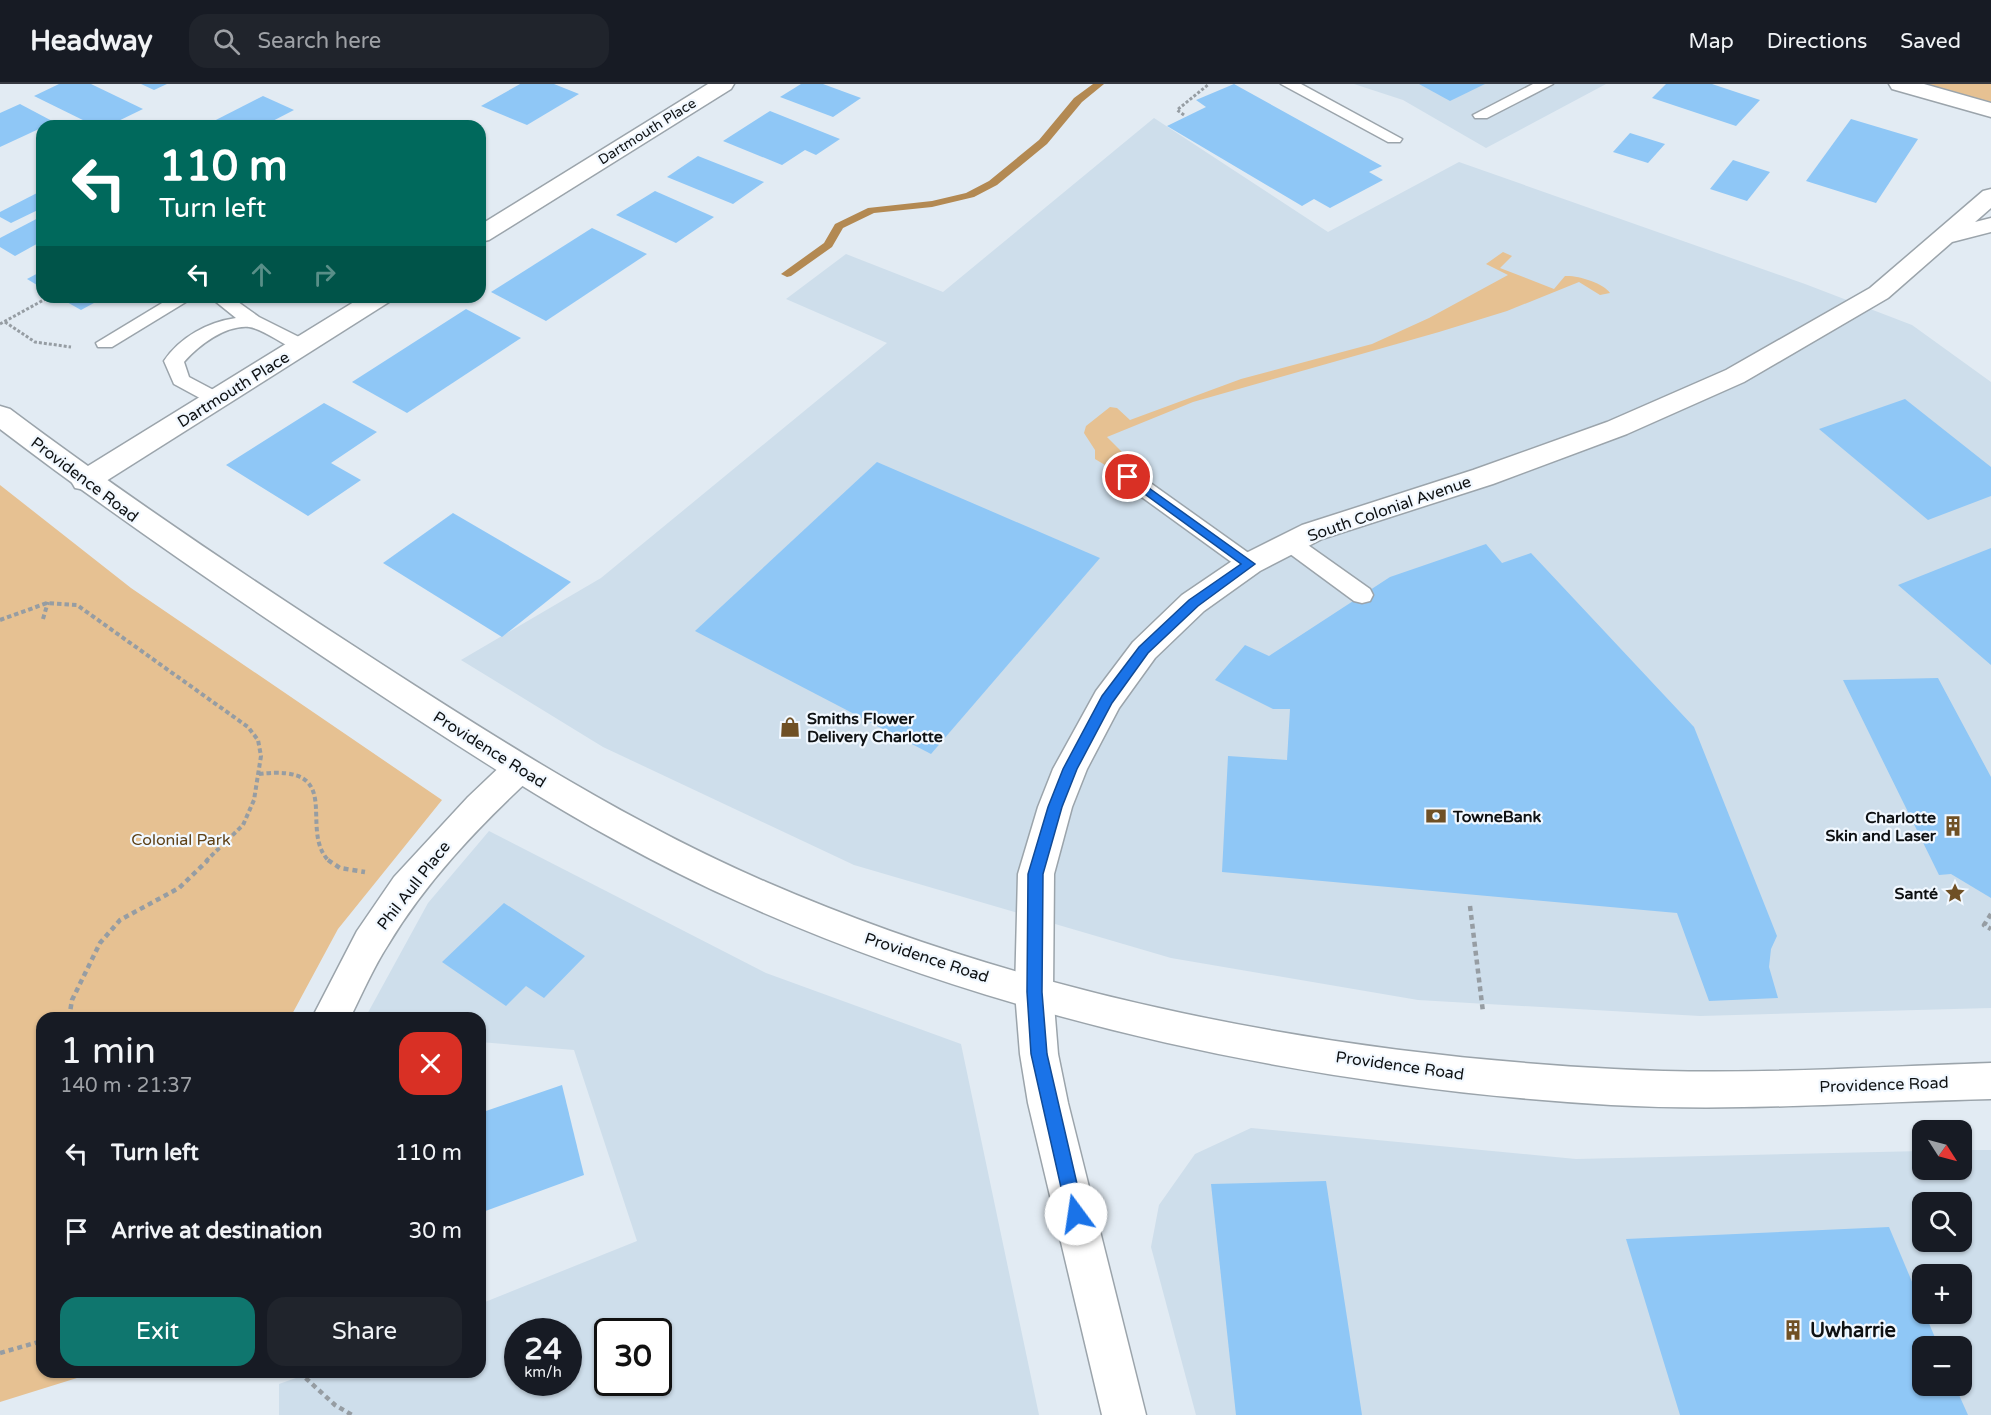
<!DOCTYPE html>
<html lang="en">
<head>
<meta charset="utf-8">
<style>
	:root { --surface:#171b24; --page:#20242c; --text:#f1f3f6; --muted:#9ea1a6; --line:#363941; --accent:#0f766e }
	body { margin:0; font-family:"Varela Round",sans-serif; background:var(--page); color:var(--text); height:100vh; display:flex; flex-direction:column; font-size:22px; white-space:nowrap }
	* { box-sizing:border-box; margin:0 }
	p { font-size:20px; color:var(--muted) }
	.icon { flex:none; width:33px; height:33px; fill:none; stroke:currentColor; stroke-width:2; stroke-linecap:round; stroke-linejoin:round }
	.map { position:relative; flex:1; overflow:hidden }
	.side { position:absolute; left:36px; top:928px; width:450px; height:366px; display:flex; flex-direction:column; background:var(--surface); border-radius:18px; box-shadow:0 2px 4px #0004 }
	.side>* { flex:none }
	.banner { position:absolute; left:36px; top:36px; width:450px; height:183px; border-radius:18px; box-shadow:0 2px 4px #0004; background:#00695c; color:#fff; overflow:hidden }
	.needle { width:39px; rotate:126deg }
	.buttons { position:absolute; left:1912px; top:1036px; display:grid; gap:12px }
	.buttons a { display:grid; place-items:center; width:60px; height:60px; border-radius:12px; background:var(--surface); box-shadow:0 2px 4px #0004; font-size:30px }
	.speed { position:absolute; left:504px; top:1234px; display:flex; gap:12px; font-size:30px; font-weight:700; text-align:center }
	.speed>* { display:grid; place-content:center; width:78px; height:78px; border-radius:50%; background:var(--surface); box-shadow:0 2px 4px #0004; line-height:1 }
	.speed small { font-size:15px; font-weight:400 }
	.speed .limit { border:3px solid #111; border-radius:9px; background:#fff; color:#111 }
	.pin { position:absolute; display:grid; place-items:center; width:51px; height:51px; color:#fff; margin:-26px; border:3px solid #fff; border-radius:50%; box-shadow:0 2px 6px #0007 }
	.me { position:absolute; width:66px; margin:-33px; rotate:346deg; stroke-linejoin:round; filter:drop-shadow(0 0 4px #0008) }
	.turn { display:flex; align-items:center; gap:21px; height:126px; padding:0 24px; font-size:27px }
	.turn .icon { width:78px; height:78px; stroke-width:2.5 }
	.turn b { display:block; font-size:42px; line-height:51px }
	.lanes { display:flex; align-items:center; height:57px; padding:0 24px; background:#0003; justify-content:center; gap:30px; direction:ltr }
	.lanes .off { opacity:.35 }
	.round { display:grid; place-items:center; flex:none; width:63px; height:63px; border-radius:18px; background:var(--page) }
	.summary { display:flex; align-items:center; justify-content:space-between; height:102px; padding:0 24px }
	h1 { font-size:36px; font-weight:600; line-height:45px }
	.primary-button { display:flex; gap:12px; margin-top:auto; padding:12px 24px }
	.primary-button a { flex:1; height:69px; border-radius:18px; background:var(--accent); color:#fff; font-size:24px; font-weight:600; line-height:69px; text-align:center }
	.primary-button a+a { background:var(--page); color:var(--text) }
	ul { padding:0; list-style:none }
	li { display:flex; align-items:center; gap:18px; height:78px; padding:0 24px }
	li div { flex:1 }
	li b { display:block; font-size:22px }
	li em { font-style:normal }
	header { display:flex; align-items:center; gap:36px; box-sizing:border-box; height:84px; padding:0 30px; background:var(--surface); border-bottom:2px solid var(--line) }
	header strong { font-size:28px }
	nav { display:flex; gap:33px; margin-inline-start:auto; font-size:21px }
	.search { width:420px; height:54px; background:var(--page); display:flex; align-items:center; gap:15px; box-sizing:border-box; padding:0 21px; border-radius:18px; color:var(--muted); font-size:22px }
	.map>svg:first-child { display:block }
	.built { fill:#cedeeb; fill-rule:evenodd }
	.green { fill:#e6c192 }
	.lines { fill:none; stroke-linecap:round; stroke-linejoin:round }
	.stream { fill:#b38952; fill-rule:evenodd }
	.building { fill:#8fc7f6 }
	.lane-casing { stroke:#9ba4ab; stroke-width:3 }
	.street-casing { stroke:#9ba4ab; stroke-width:3 }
	.secondary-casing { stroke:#9ba4ab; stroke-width:3 }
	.primary-casing { stroke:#9ba4ab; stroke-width:3 }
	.path-far2 { stroke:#969da3; stroke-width:3; stroke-dasharray:3 2; stroke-linecap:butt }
	.path-far1 { stroke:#969da3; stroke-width:4; stroke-dasharray:4.5 3; stroke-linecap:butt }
	.path { stroke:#969da3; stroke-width:4.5; stroke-dasharray:5 4; stroke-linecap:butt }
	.lane { fill:#fff; fill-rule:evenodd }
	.street { fill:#fff; fill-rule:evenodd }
	.secondary { fill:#fff; fill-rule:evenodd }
	.primary { fill:#fff; fill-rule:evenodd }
	.route { fill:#1a73e8; stroke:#114b97; stroke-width:1.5 }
	.labels { text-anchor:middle; stroke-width:4.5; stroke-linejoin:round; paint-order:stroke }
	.far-street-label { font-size:14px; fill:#0e1113; stroke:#f1f8ff }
	.street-label { font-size:16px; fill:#0e1113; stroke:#f1f8ff }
	.poi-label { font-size:16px; font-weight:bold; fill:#0e1113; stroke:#f1f8ff; text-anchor:start }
	.park-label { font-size:16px; fill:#5f4116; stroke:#f1f8ff }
	.near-poi-label { font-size:20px; font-weight:bold; fill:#0e1113; stroke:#f1f8ff; text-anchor:start }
</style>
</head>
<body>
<header>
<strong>Headway</strong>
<div class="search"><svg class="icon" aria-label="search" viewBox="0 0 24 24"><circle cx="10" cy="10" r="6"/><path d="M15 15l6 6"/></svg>Search here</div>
<nav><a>Map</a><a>Directions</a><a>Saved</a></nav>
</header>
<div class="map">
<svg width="1991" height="1331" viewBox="0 0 1991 1331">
	<rect width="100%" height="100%" fill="#e2ebf3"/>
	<g class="built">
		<path d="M1354,0H1606L1486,64L1403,16Z"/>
		<path d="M1154,34L1328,148L1459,78L1805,200L1912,241L1991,298V924L1700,932L1418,916L1171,874L854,781L603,663L461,576L601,494L887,259L786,215L846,170L943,208Z"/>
		<path d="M489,747L766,889L961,960L1039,1331H279V1300L310,1289L480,1288V1220L637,1157L574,966L480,958V934H365L428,819ZM518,1248H568V1299H518ZM608,1248H658V1299H608Z"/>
		<path d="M1251,1044L1576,1075L1923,1067V1086H1962V1066H1991V1331H1196L1151,1163L1159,1121L1195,1070ZM1923,1119H1962V1158H1923ZM1923,1191H1962V1230H1923ZM1923,1263H1962V1302H1923Z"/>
	</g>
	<g class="green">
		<path d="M1922,0H1991V18Z"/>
		<path d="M1503,168L1512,172L1500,184L1554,205L1565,192C1577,191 1604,199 1610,209L1600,211L1579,198L1507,227L1439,248L1193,318L1107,353L1129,375V379L1124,383L1105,381L1095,375V366L1084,349L1086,342L1110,323L1117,324L1130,336L1241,295L1372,260L1429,234L1508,191L1486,180Z"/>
		<path d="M0,401L131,504L442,716L338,845L290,934H42V1288L93,1289L0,1318Z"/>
	</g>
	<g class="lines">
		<path class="stream" d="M1093,0H1104L1082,18L1047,60L997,101L974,113L932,123L874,129L843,144L832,163L791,192L787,193L781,190L824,159L835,140L868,124L932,117L966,109L989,97L1039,56L1074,14Z"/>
	</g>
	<g class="building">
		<path d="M59,0H91L143,25L108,42H95L34,12Z"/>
		<path d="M141,0H167L154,6Z"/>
		<path d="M520,0H554L579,10L527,41L481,22Z"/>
		<path d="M801,0H823L861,14L833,33L780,13Z"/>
		<path d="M1234,0L1382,82L1369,88L1383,96L1330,124L1314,115L1302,122L1167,42L1206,23L1196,16Z"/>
		<path d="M1419,0H1485L1450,17Z"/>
		<path d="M1666,0H1712L1760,16L1736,42L1652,14Z"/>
		<path d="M263,12L294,26L263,42H213L208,40Z"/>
		<path d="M20,20L54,38L0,63V29Z"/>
		<path d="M770,27L840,55L816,71L805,66L782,81L723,57Z"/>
		<path d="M1851,35L1918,55L1876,119L1806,97Z"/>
		<path d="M1630,49L1665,60L1648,79L1613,68Z"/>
		<path d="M698,72L764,98L733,120L667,93Z"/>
		<path d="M1733,76L1770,88L1747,117L1710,105Z"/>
		<path d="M655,107L714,133L676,159L616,131Z"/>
		<path d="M37,109L42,111V124L11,139L0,133V128Z"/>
		<path d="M42,132V157L15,172L0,163V154Z"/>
		<path d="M592,144L647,170L546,237L491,208Z"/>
		<path d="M42,187V204L27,195Z"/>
		<path d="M58,213H105L81,226Z"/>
		<path d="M466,225L521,254L407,329L352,298Z"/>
		<path d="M1905,315L1991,383V412L1928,436L1819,345Z"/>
		<path d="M324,319L377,348L331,379L361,396L308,432L226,381Z"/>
		<path d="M877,378L1100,474L931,670L695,547Z"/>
		<path d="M453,429L571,498L502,553L383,479Z"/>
		<path d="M1486,460L1502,479L1531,469L1694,643L1777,852L1771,865L1769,883L1778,914L1709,917L1677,829L1222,788L1228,672L1287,676L1290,625H1273L1215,596L1245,561L1269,572L1390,493Z"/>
		<path d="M1991,464V581L1898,501Z"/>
		<path d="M1938,594L1991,693V814L1951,790L1939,791L1843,596Z"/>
		<path d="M504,819L585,872L544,914L526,902L506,922L442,878Z"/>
		<path d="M562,1001L584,1091L480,1129V1029Z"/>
		<path d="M1326,1097L1362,1331H1236L1211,1100Z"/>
		<path d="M1889,1143L1923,1224V1230H1925L1939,1263H1923V1302H1955L1968,1331H1680L1626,1155Z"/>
	</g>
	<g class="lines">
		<g class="lane-casing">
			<g id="lane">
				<path d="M1281,0H1301L1402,55L1400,58H1388Z"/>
				<path d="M1533,0H1553L1487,34H1475L1473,31Z"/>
				<path d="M172,213H194L112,263H98L96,259Z"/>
				<path d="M210,213H231L259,233L309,258L311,262L302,268L295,266C284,260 260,244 249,243C225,241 198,262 184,278L189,293L223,311L226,315L223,319H209L174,300L164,277C180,253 208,238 236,234Z"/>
				<path d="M1128,386L1135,388L1257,475L1260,480L1257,485L1249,488L1241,485L1121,398L1118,393L1121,388Z"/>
				<path d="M1290,452L1298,454L1370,505L1373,511L1370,517L1362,519L1354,517L1282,464L1279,459L1282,454Z"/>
			</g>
		</g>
		<g class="street-casing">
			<g id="street">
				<path d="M708,0H734L731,5L489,156L480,158V141Z"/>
				<path d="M1991,105V124L1975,138L1991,134V148L1952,158L1888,214L1744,298L1627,350L1493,400L1322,455L1260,487L1204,527L1155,574L1119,624L1087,685L1072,723L1054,790L1053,908L1058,970L1068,1019L1146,1331H1102L1028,1019L1020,970L1015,908L1018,790L1038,723L1053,685L1096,607L1133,558L1182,511L1238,473L1302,441L1473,386L1607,338L1726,286L1870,204L1983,107Z"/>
				<path d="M362,213H393L389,218L95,404L85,406L75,404L71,397L75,390Z"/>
				<path d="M519,672L531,676L536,685L531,694C477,744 426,798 388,861C373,884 362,910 350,934H312L357,847L394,793L468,713L507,676Z"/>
			</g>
		</g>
		<g class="secondary-casing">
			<path id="secondary" d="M1889,0H1924L1991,19V33L1892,5Z"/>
		</g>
		<g class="primary-casing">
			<path id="primary" d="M0,322L10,325C130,415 256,499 383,581C507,661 630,739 766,798C1031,913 1327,970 1614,985C1740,992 1866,983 1991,979V1015C1865,1018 1738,1028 1611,1021C1314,1003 1011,940 739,818C606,759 485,680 364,600C241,518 118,435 0,345Z"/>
		</g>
		<g class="path-far2">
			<path d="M1184,31L1177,26L1209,0"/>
			<path d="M5,238L35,258L71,263"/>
			<path d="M0,240L49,213"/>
		</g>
		<g class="path-far1">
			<path d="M43,535L48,518"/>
			<path d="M0,536L47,519L77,521L248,643L258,656L261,672L254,716L243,741L206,777"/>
			<path d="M259,690C348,679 297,745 329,777"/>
		</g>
		<g class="path">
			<path d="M328,776L340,784L365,788"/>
			<path d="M1470,822L1483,928"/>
			<path d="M1991,830L1984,841L1991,845"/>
			<path d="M69,934L72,916L100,859L120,836L179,804L208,776"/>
			<path d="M0,1269L42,1257"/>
			<path d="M299,1288L335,1321L352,1331"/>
		</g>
		<use href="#lane" class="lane"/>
		<use href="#street" class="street"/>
		<use href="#secondary" class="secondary"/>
		<use href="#primary" class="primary"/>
	</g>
	<path class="route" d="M1128,389L1255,480L1198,522L1148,569L1112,619L1077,685L1062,723L1043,790L1042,908L1047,970L1084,1130L1081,1136L1076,1138L1070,1136L1067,1130L1031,970L1027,908L1028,790L1048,723L1063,685L1102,612L1139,563L1189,516L1241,480L1124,395L1122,393Z"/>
	<defs>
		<g id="shop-bare" transform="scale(1.62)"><path d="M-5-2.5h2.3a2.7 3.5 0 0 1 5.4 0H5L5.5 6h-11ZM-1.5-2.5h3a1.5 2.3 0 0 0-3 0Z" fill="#6f5025" stroke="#f1f8ff" stroke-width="2.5" paint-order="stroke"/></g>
		<g id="bank-bare" transform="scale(1.62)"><path d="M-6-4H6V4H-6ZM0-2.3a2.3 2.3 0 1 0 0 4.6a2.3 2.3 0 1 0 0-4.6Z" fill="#6f5025" stroke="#f1f8ff" stroke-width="2.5" paint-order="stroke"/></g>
		<g id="building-bare" transform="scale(1.62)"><path d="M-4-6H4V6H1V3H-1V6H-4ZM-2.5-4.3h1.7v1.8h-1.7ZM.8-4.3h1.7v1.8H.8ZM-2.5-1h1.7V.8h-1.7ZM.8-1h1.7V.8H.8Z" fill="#6f5025" stroke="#f1f8ff" stroke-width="2.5" paint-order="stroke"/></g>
		<g id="sight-bare" transform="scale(1.62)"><path d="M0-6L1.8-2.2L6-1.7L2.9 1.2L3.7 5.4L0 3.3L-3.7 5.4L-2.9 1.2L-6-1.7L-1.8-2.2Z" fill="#6f5025" stroke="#f1f8ff" stroke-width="2.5" paint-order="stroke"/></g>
	</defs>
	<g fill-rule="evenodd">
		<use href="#shop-bare" x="790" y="643"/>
		<use href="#bank-bare" x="1436" y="732"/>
		<use href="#building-bare" x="1953" y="742"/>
		<use href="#sight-bare" x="1955" y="809"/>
		<use href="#building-bare" x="1793" y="1246"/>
	</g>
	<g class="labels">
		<g class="far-street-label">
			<text transform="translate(647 47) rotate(-32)" y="5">Dartmouth Place</text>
		</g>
		<g class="street-label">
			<text transform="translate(233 305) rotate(-32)" y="6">Dartmouth Place</text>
			<text transform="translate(85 395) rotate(37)" y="6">Providence Road</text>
			<text transform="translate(1389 424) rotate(-19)" y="6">South Colonial Avenue</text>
			<text transform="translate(490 665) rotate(32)" y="6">Providence Road</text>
			<text transform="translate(413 801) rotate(-52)" y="6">Phil Aull Place</text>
			<text transform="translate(927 873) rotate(18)" y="6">Providence Road</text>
			<text transform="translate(1400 981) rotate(8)" y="6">Providence Road</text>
			<text transform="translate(1884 1000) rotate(-2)" y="6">Providence Road</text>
		</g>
		<g class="poi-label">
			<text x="807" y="640">Smiths Flower<tspan x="807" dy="18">Delivery Charlotte</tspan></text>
			<text x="1453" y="738">TowneBank</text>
			<text x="1936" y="739" text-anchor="end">Charlotte<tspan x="1936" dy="18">Skin and Laser</tspan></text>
			<text x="1938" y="815" text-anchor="end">Santé</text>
		</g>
		<g class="park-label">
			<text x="181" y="761">Colonial Park</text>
		</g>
		<g class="near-poi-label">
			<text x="1810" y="1253">Uwharrie</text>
		</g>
	</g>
</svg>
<div class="buttons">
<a><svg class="needle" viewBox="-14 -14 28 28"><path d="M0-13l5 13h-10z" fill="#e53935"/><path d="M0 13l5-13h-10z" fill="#9ea1a6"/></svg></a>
<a><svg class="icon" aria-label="search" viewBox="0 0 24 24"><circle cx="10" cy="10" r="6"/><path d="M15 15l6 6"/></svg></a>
<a>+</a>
<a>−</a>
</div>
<div class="speed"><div>24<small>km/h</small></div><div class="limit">30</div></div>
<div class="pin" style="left:1128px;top:393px;background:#d93025"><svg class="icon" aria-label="arrive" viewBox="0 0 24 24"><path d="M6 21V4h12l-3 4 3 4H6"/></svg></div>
<svg class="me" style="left:1076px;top:1130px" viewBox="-20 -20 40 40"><circle r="19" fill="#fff"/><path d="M0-13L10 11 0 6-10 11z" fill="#1a73e8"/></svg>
<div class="banner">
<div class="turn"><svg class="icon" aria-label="left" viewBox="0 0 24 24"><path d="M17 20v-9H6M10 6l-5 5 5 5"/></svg><div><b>110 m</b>Turn left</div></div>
<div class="lanes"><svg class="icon" aria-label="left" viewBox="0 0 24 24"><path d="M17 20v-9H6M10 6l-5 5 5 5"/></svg><svg class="icon off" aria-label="ahead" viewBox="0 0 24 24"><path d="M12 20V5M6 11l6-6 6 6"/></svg><svg class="icon off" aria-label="right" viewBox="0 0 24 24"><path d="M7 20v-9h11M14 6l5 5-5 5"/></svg></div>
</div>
<section class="side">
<div class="summary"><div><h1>1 min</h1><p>140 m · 21:37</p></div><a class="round" style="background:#d93025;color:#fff"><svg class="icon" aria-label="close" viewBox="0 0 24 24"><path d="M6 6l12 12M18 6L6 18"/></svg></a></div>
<ul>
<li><svg class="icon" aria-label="left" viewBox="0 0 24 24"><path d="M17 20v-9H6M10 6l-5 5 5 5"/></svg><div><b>Turn left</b></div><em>110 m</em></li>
<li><svg class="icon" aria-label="arrive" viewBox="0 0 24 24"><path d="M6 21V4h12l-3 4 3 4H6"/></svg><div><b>Arrive at destination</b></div><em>30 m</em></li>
</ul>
<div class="primary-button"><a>Exit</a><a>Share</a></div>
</section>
</div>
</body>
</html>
